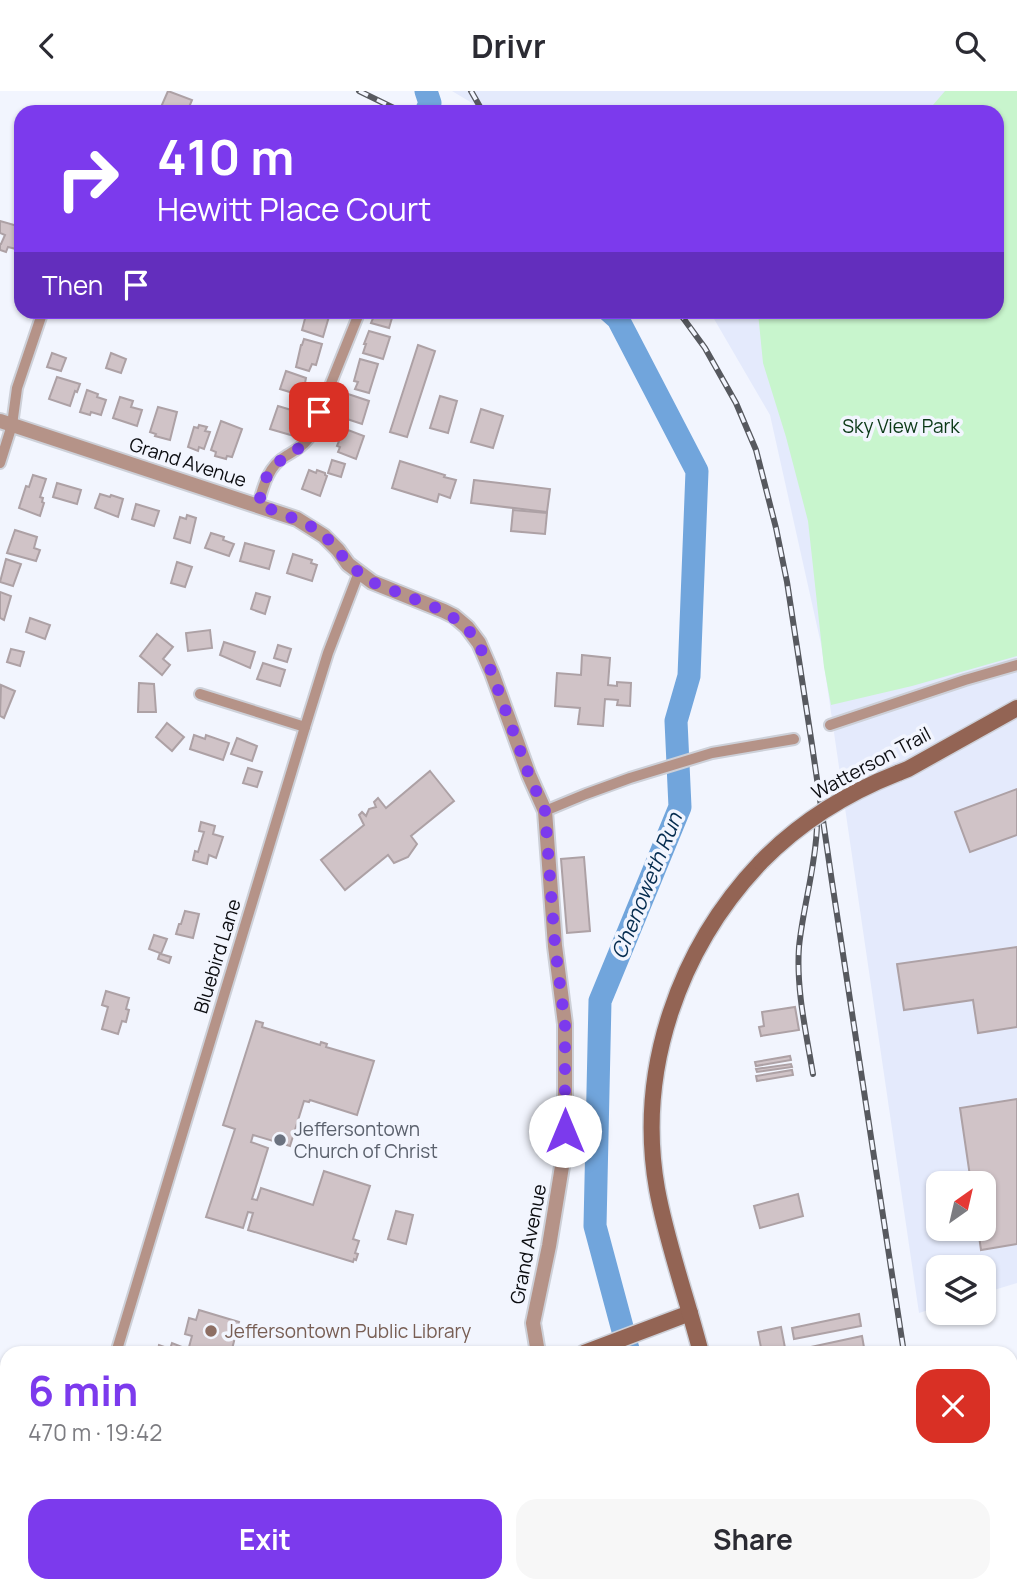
<!DOCTYPE html>
<html lang="en">
<head>
<meta charset="utf-8">
<style>
	:root { --surface:#fff; --page:#f7f7f7; --text:#2b2b33; --muted:#7c7c81; --accent:#7c3aed }
	body { margin:0; font-family:Manrope,sans-serif; background:var(--page); color:var(--text); height:100vh; display:flex; flex-direction:column; font-size:26px; white-space:nowrap }
	* { box-sizing:border-box; margin:0 }
	p { font-size:23px; color:var(--muted) }
	.icon { flex:none; width:38px; height:38px; fill:none; stroke:currentColor; stroke-width:2; stroke-linecap:round; stroke-linejoin:round }
	.map { position:relative; flex:1; overflow:hidden }
	.details { position:absolute; left:0px; top:1255px; width:1018px; height:247px; display:flex; flex-direction:column; background:var(--surface); border-radius:21px 21px 0 0; box-shadow:0 2px 5px #0004 }
	.details>* { flex:none }
	.banner { position:absolute; left:14px; top:14px; width:990px; height:214px; border-radius:21px; box-shadow:0 2px 5px #0004; background:#7c3aed; color:#fff; overflow:hidden }
	.needle { width:46px; rotate:34deg }
	.controls { position:absolute; left:926px; top:1080px; display:grid; gap:14px }
	.controls a { display:grid; place-items:center; width:70px; height:70px; border-radius:14px; background:var(--surface); box-shadow:0 2px 5px #0004; font-size:35px }
	.pin { position:absolute; display:grid; place-items:center; width:60px; height:60px; color:#fff; margin:-30px; border-radius:14px; box-shadow:0 4px 10px #0006 }
	.me { position:absolute; width:77px; margin:-38px; rotate:0deg; stroke-linejoin:round; filter:drop-shadow(0 0 5px #0008) }
	.turn { display:flex; align-items:center; gap:24px; height:147px; padding:0 28px; font-size:32px }
	.turn .icon { width:91px; height:91px; stroke-width:2.5 }
	.turn b { display:block; font-size:49px; line-height:60px }
	.then { display:flex; align-items:center; height:66px; padding:0 28px; background:#0003; gap:14px; font-size:26px }
	.round { display:grid; place-items:center; flex:none; width:74px; height:74px; border-radius:21px; background:var(--page) }
	.headline { display:flex; align-items:center; justify-content:space-between; height:119px; padding:0 28px }
	h1 { font-size:42px; font-weight:700; line-height:52px; color:var(--accent) }
	.action { display:flex; gap:14px; margin-top:auto; padding:14px 28px }
	.action a { flex:1; height:80px; border-radius:21px; background:var(--accent); color:#fff; font-size:28px; font-weight:700; line-height:80px; text-align:center }
	.action a+a { background:var(--page); color:var(--text) }
	header { display:flex; justify-content:space-between; align-items:center; height:91px; padding:0 28px; background:var(--surface); font-size:32px; font-weight:700 }
	.map>svg:first-child { display:block }
	.built { fill:#e4eafc; fill-rule:evenodd }
	.green { fill:#c8f5cd }
	.lines { fill:none; stroke-linecap:round; stroke-linejoin:round }
	.river { stroke:#71a5dc; stroke-width:23 }
	.building { fill:#d0c3c7; stroke:#ada1a5; stroke-width:2 }
	.minor-casing { stroke:#cdd0d8; stroke-width:14 }
	.tertiary-casing { stroke:#cdd0d8; stroke-width:18 }
	.secondary-casing { stroke:#cdd0d8; stroke-width:19 }
	.minor { stroke:#b59388; stroke-width:10 }
	.tertiary { stroke:#b59388; stroke-width:14 }
	.secondary { stroke:#936454; stroke-width:16 }
	.rail-casing { stroke:#57595f; stroke-width:6 }
	.rail { stroke:#f2f5fe; stroke-width:3.5; stroke-dasharray:10; stroke-linecap:butt }
	.secondary-bridge-casing { stroke:#cdd0d8; stroke-width:19; stroke-linecap:butt }
	.secondary-bridge { stroke:#936454; stroke-width:16 }
	.route { stroke:#7c3aed; stroke-width:12; stroke-dasharray:0 21.6 }
	.worship-dot { fill:#6b7280; stroke:#f2f5fe; stroke-width:2.5 }
	.education-dot { fill:#8d6e63; stroke:#f2f5fe; stroke-width:2.5 }
	.labels { text-anchor:middle; stroke-width:7; stroke-linejoin:round; paint-order:stroke }
	.park-label { font-size:19px; fill:#0b3917; stroke:#f2f5fe }
	.street-label { font-size:19px; fill:#0b0c10; stroke:#f2f5fe }
	.worship-label { font-size:19px; fill:#5b616d; stroke:#f2f5fe; text-anchor:start }
	.education-label { font-size:19px; fill:#785e54; stroke:#f2f5fe; text-anchor:start }
	.water-label { font-size:21px; font-style:italic; fill:#052c4f; stroke:#f2f5fe }
</style>
</head>
<body>
<header><svg class="icon" aria-label="back" viewBox="0 0 24 24"><path d="M15 5l-7 7 7 7"/></svg>Drivr<svg class="icon" aria-label="search" viewBox="0 0 24 24"><circle cx="10" cy="10" r="6"/><path d="M15 15l6 6"/></svg></header>
<div class="map">
<svg width="1017" height="1501" viewBox="0 0 1017 1501">
	<rect width="100%" height="100%" fill="#f2f5fe"/>
	<path class="built" d="M452,0H1017V1192L984,1202V1176H938V1216L919,1222L821,553L770,324L710,221L998,220V21H487ZM938,1092H984V1138H938Z"/>
	<path class="green" d="M945,0H1017V565L912,595L831,614L824,576L808,430L786,346L763,272L758,222L760,220H998V21H927Z"/>
	<g class="lines">
		<g class="river">
			<path d="M426,21L430,12L426,0"/>
			<path d="M609,220L618,228L697,380L689,585L676,630L680,716L600,910L595,1135L629,1262"/>
			<path d="M666,1501L670,1494"/>
		</g>
	</g>
	<g class="building">
		<path d="M168,0L192,9L187,21H172L161,16Z"/>
		<path d="M0,130L21,136V148H19L16,158L8,156L6,161L0,159V153H1L5,144L0,142Z"/>
		<path d="M307,220H325L330,222L323,246L302,239Z"/>
		<path d="M376,220H394L389,237L371,232Z"/>
		<path d="M369,240L390,246L383,268L363,262L366,253H364Z"/>
		<path d="M304,248L322,253L316,274L312,273L309,280L296,276L301,254H302Z"/>
		<path d="M418,254L435,260L407,346L390,341Z"/>
		<path d="M52,262L66,267L61,280L47,276Z"/>
		<path d="M111,262L126,268L121,282L106,277Z"/>
		<path d="M360,268L378,273L369,302L355,298L358,291L354,290Z"/>
		<path d="M286,280L306,287L305,292L309,293L307,298L309,299L305,312L291,307L293,302L280,298Z"/>
		<path d="M57,286L80,293L77,301L75,300L70,315L49,308Z"/>
		<path d="M87,299L98,303L97,306L106,309L101,324L91,321L90,324L80,321Z"/>
		<path d="M348,303L369,310L362,333L341,326Z"/>
		<path d="M440,305L457,310L448,342L430,337Z"/>
		<path d="M120,306L133,310L131,316L142,319L137,335L113,327Z"/>
		<path d="M278,315L298,321L295,331L298,332L294,345L270,338Z"/>
		<path d="M158,316L177,321L170,349L155,345L156,343L150,341Z"/>
		<path d="M481,318L503,325L493,357L471,351Z"/>
		<path d="M221,330L242,338L232,366L227,365L226,368L215,365L216,361L211,359Z"/>
		<path d="M199,334L207,336L205,340L210,341L204,358L199,356L198,360L188,356L194,336L198,337Z"/>
		<path d="M340,336L364,345L356,368L338,361L340,356L337,355L339,350L336,349Z"/>
		<path d="M332,369L345,373L341,386L328,382Z"/>
		<path d="M400,370L445,384L444,386L456,389L450,407L439,403L437,411L392,397Z"/>
		<path d="M309,379L316,382L317,379L325,382V384L327,385L320,405L302,398Z"/>
		<path d="M33,384L46,388L40,406L43,407L42,411L44,412L40,425L19,417L26,395L29,396Z"/>
		<path d="M474,389L550,398L547,421L471,412Z"/>
		<path d="M57,392L81,399L77,413L53,406Z"/>
		<path d="M100,403L110,406L111,404L123,408L118,426L95,417Z"/>
		<path d="M136,413L159,420L154,435L132,428Z"/>
		<path d="M513,419L547,422L545,443L511,440Z"/>
		<path d="M187,424L196,427L190,452L174,447L180,426L186,428Z"/>
		<path d="M15,439L37,446L34,457L40,459L36,470L7,462Z"/>
		<path d="M211,442L224,446L223,449L234,453L229,465L205,457Z"/>
		<path d="M245,452L274,460L269,478L240,470Z"/>
		<path d="M293,463L312,469L311,472L317,474L312,490L287,482Z"/>
		<path d="M6,468L21,473L13,495L0,491Z"/>
		<path d="M177,471L192,476L185,496L171,492Z"/>
		<path d="M0,501L11,505L4,529L0,527Z"/>
		<path d="M256,502L270,506L265,523L251,518Z"/>
		<path d="M30,527L50,534L45,548L26,541Z"/>
		<path d="M210,539L212,557L188,560L186,542Z"/>
		<path d="M157,543L173,556L163,568L170,574L162,584L140,565Z"/>
		<path d="M224,551L255,561L250,577L220,564Z"/>
		<path d="M278,554L291,558L287,571L274,567Z"/>
		<path d="M11,558L24,561L20,575L7,571Z"/>
		<path d="M582,564L610,567L608,594L617,595V591L631,592L630,615L617,614L618,609L605,608L603,635L578,633L580,617L555,615L557,582L581,584Z"/>
		<path d="M263,572L285,579L280,595L257,588Z"/>
		<path d="M139,592L154,593L156,621H138Z"/>
		<path d="M1,594L15,600L4,627L0,625Z"/>
		<path d="M167,632L184,646L172,660L156,646Z"/>
		<path d="M194,644L205,648L206,644L229,652L223,669L190,658Z"/>
		<path d="M237,647L257,655L252,670L231,663Z"/>
		<path d="M248,677L262,681L257,696L243,692Z"/>
		<path d="M430,680L454,710L411,745L417,753L408,766L394,772L388,764L345,799L321,769L364,734L359,724L362,721L366,725L369,718L376,716L374,711L378,707L386,717Z"/>
		<path d="M1017,698V744L970,761L955,721Z"/>
		<path d="M201,731L215,735L213,743L223,746L216,767L209,764L207,773L193,769L195,760L198,761L204,741L199,740Z"/>
		<path d="M584,766L590,840L567,842L561,768Z"/>
		<path d="M185,820L199,823L193,847L176,843L179,833H181Z"/>
		<path d="M154,844L167,848L161,863L171,866L169,872L158,868L160,862L149,858Z"/>
		<path d="M1017,856V936L978,942L973,909L904,919L897,873Z"/>
		<path d="M106,900L129,907L126,918L129,919L126,931L122,930L118,943L102,938L108,916L102,914Z"/>
		<path d="M795,916L799,939L761,945L759,936L764,935L762,921Z"/>
		<path d="M256,930L263,932L262,936L320,954L321,951L327,953L326,956L374,970L357,1024L310,1009L309,1011L304,1010L290,1055L253,1044L251,1051L268,1057L252,1108L257,1109L261,1097L313,1114L324,1080L370,1095L353,1148L359,1150L355,1162L358,1163L356,1169L354,1168L353,1171L248,1139L253,1122L248,1121L243,1137L206,1126L235,1038L223,1034Z"/>
		<path d="M790,965L791,969L756,975L755,971Z"/>
		<path d="M791,973L792,976L757,981L756,978Z"/>
		<path d="M792,979L793,984L757,990L756,985Z"/>
		<path d="M1017,1008V1153L981,1159L978,1138H984V1092H971L960,1017Z"/>
		<path d="M798,1103L803,1125L760,1137L754,1115Z"/>
		<path d="M396,1120L413,1124L406,1153L388,1148Z"/>
		<path d="M199,1219L239,1231L231,1262H157L159,1254L170,1258L172,1252L192,1260L193,1257L189,1256L192,1245L185,1243L189,1227L196,1229Z"/>
		<path d="M859,1223L861,1235L794,1248L792,1237Z"/>
		<path d="M781,1236L786,1262H762L758,1241Z"/>
		<path d="M862,1245L865,1262H807L806,1257Z"/>
		<path d="M847,1494H881V1501H824L823,1496Z"/>
	</g>
	<g class="lines">
		<g class="minor-casing">
			<g id="minor">
				<path d="M0,372L12,334L17,297L43,220"/>
				<path d="M258,414C263,396 268,375 286,365C296,359 302,356 309,347L360,220"/>
				<path d="M200,603L305,636"/>
				<path d="M830,634L965,589L1017,574"/>
				<path d="M545,720L586,703L630,687L712,662L794,648"/>
				<path d="M116,1262L305,636L328,562L359,481"/>
				<path d="M13,1494L14,1501"/>
			</g>
		</g>
		<g class="tertiary-casing">
			<path id="tertiary" d="M0,330L297,428L324,445L338,459L348,473L372,491L444,520L454,525L467,536L479,552L492,582L529,684L545,720L555,855L565,933V1057L549,1155L533,1232L538,1262"/>
		</g>
		<g class="secondary-casing">
			<g id="secondary">
				<path d="M898,682L908,678L1017,617"/>
				<path d="M584,1262L690,1222"/>
				<path d="M701,1262C687,1207 667,1153 657,1098C636,979 679,857 761,771"/>
				<path d="M0,1474L7,1473"/>
				<path d="M758,1494L759,1501"/>
			</g>
		</g>
		<use href="#minor" class="minor"/>
		<use href="#tertiary" class="tertiary"/>
		<use href="#secondary" class="secondary"/>
		<g class="rail-casing">
			<g id="rail">
				<path d="M359,0L402,21"/>
				<path d="M471,0L483,21"/>
				<path d="M678,220L705,257L736,312L756,359L776,437L787,491L812,654L832,791L904,1262"/>
				<path d="M813,983C806,941 796,898 799,856C803,815 816,775 817,734"/>
				<path d="M964,1494L966,1501"/>
			</g>
		</g>
		<use href="#rail" class="rail"/>
		<g class="secondary-bridge-casing">
			<path id="secondary-bridge" d="M761,771C800,731 847,702 898,682"/>
		</g>
		<use href="#secondary-bridge" class="secondary-bridge"/>
	</g>
	<g class="lines">
		<path class="route" d="M319,321L309,347L302,355L277,372L266,387L258,414L284,423L312,436L324,444L338,459L348,473L372,491L444,520L467,537L478,552L492,582L529,684L545,720L555,855L565,933V1040"/>
	</g>
	<circle class="worship-dot" cx="280" cy="1049" r="7"/>
	<circle class="education-dot" cx="211" cy="1240" r="7"/>
	<g class="labels">
		<g class="park-label">
			<text x="901" y="342">Sky View Park</text>
		</g>
		<g class="street-label">
			<text transform="translate(188 371) rotate(18)" y="7">Grand Avenue</text>
			<text transform="translate(871 672) rotate(-28)" y="7">Watterson Trail</text>
			<text transform="translate(217 865) rotate(-73)" y="7">Bluebird Lane</text>
			<text transform="translate(528 1153) rotate(-79)" y="7">Grand Avenue</text>
		</g>
		<g class="worship-label">
			<text x="294" y="1045">Jeffersontown<tspan x="294" dy="22">Church of Christ</tspan></text>
		</g>
		<g class="education-label">
			<text x="225" y="1247">Jeffersontown Public Library</text>
		</g>
		<g class="water-label">
			<text transform="translate(647 795) rotate(-68)" y="7">Chenoweth Run</text>
		</g>
	</g>
</svg>
<div class="controls">
<a><svg class="needle" viewBox="-14 -14 28 28"><path d="M0-13l5 13h-10z" fill="#e53935"/><path d="M0 13l5-13h-10z" fill="#7c7c81"/></svg></a>
<a><svg class="icon" aria-label="layers" viewBox="0 0 24 24"><path d="M12 4l9 5-9 5-9-5zM3 14l9 5 9-5"/></svg></a>
</div>
<div class="pin" style="left:319px;top:321px;background:#d93025"><svg class="icon" aria-label="arrive" viewBox="0 0 24 24"><path d="M6 21V4h12l-3 4 3 4H6"/></svg></div>
<svg class="me" style="left:565px;top:1040px" viewBox="-20 -20 40 40"><circle r="19" fill="#fff"/><path d="M0-13L10 11 0 6-10 11z" fill="#7c3aed"/></svg>
<div class="banner">
<div class="turn"><svg class="icon" aria-label="right" viewBox="0 0 24 24"><path d="M7 20v-9h11M14 6l5 5-5 5"/></svg><div><b>410 m</b>Hewitt Place Court</div></div>
<div class="then">Then<svg class="icon" aria-label="arrive" viewBox="0 0 24 24"><path d="M6 21V4h12l-3 4 3 4H6"/></svg></div>
</div>
<section class="details">
<div class="headline"><div><h1>6 min</h1><p>470 m · 19:42</p></div><a class="round" style="background:#d93025;color:#fff"><svg class="icon" aria-label="close" viewBox="0 0 24 24"><path d="M6 6l12 12M18 6L6 18"/></svg></a></div>
<div class="action"><a>Exit</a><a>Share</a></div>
</section>
</div>
</body>
</html>
